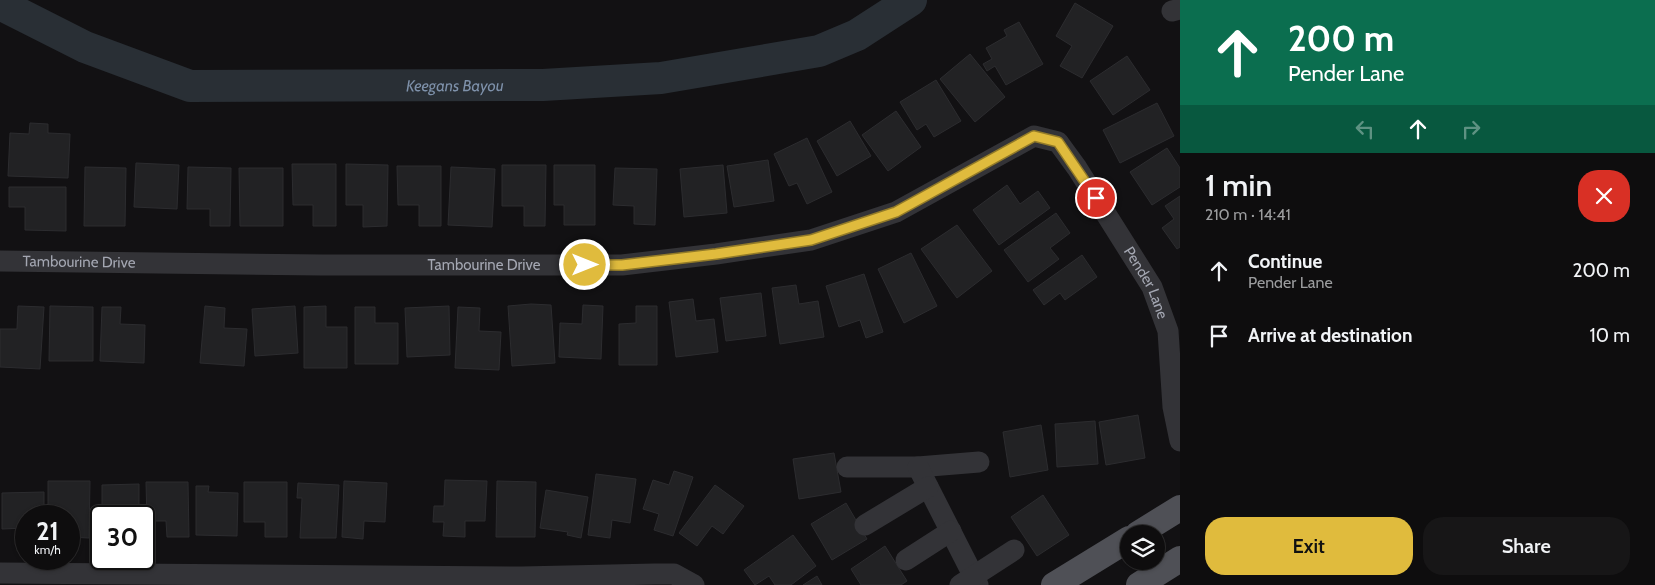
<!DOCTYPE html>
<html lang="en">
<head>
<meta charset="utf-8">
<style>
	:root { --surface:#0e0d0e; --page:#171617; --text:#f1f3f6; --muted:#9b9c9e; --line:#2e2d2e; --accent:#e0bb3d }
	body { margin:0; font-family:Cabin,sans-serif; background:var(--page); color:var(--text); height:100vh; display:flex; flex-direction:column; font-size:19px; white-space:nowrap }
	* { box-sizing:border-box; margin:0 }
	p { font-size:16px; color:var(--muted) }
	.icon { flex:none; width:28px; height:28px; fill:none; stroke:currentColor; stroke-width:2; stroke-linecap:round; stroke-linejoin:round }
	.map { position:relative; flex:1; overflow:hidden }
	.drawer { display:flex; flex-direction:column; background:var(--surface); width:475px }
	.drawer>* { flex:none }
	.hud { background:#0b6e4f; color:#fff; overflow:hidden }
	.fabs { position:absolute; left:1120px; top:525px; display:grid; gap:10px }
	.fabs a { display:grid; place-items:center; width:45px; height:45px; border-radius:50%; background:var(--surface); box-shadow:0 1px 4px #0004,0 0 0 1px var(--line); font-size:25px }
	.speed { position:absolute; left:15px; top:505px; display:flex; gap:10px; font-size:25px; font-weight:700; text-align:center }
	.speed>* { display:grid; place-content:center; width:65px; height:65px; border-radius:50%; background:var(--surface); box-shadow:0 1px 4px #0004,0 0 0 1px var(--line); line-height:1 }
	.speed small { font-size:12px; font-weight:400 }
	.speed .limit { border:2px solid #111; border-radius:8px; background:#fff; color:#111 }
	.pin { position:absolute; display:grid; place-items:center; width:42px; height:42px; color:#fff; margin:-21px; border:2px solid #fff; border-radius:50%; box-shadow:0 1px 5px #0007 }
	.me { position:absolute; width:55px; margin:-28px; rotate:90deg; stroke-linejoin:round; filter:drop-shadow(0 0 4px #0008) }
	.turn { display:flex; align-items:center; gap:18px; height:105px; padding:0 25px; font-size:22px }
	.turn .icon { width:65px; height:65px; stroke-width:2.5 }
	.turn b { display:block; font-size:35px; line-height:42px }
	.lanes { display:flex; align-items:center; height:48px; padding:0 25px; background:#0003; justify-content:center; gap:25px; direction:ltr }
	.lanes .off { opacity:.35 }
	.round { display:grid; place-items:center; flex:none; width:52px; height:52px; border-radius:20px; background:var(--page) }
	.headline { display:flex; align-items:center; justify-content:space-between; height:85px; padding:0 25px }
	h1 { font-size:30px; font-weight:600; line-height:38px }
	.primary-button { display:flex; gap:10px; margin-top:auto; padding:10px 25px }
	.primary-button a { flex:1; height:58px; border-radius:20px; background:var(--accent); color:#111; font-size:20px; font-weight:600; line-height:58px; text-align:center }
	.primary-button a+a { background:var(--page); color:var(--text) }
	ul { padding:0; list-style:none }
	li { display:flex; align-items:center; gap:15px; height:65px; padding:0 25px }
	li div { flex:1 }
	li b { display:block; font-size:19px }
	li em { font-style:normal }
	main { display:flex; flex:1; min-height:0 }
	.map>svg:first-child { display:block }
	.lines { fill:none; stroke-linecap:round; stroke-linejoin:round }
	.river { stroke:#292f35; stroke-width:32 }
	.building { fill:#222224; stroke:#2c2c2f }
	.minor { stroke:#333337; stroke-width:21 }
	.major { stroke:#4f5056; stroke-width:26 }
	.route-casing { stroke:#927a28; stroke-width:12 }
	.route { stroke:#e0bb3d; stroke-width:9 }
	.labels { text-anchor:middle; stroke-width:5; stroke-linejoin:round; paint-order:stroke }
	.street-label { font-size:15px; fill:#a4a7b2; stroke:#0d0d0e }
	.water-label { font-size:16px; font-style:italic; fill:#7e91aa; stroke:#0d0d0e }
</style>
</head>
<body>
<main>
<div class="map">
<svg width="1180" height="585" viewBox="0 0 1180 585">
	<rect width="100%" height="100%" fill="#121113"/>
	<g class="lines">
		<path class="river" id="s1" d="M0,4L85,47L190,86L543,85L661,78L819,51L857,35L911,0"/>
	</g>
	<g class="building">
		<path d="M1075,3L1113,26L1082,78L1060,66L1072,46L1056,36Z"/>
		<path d="M1019,22L1043,64L1006,85L995,66L987,71L983,64L992,59L986,48L1007,36L1004,30Z"/>
		<path d="M970,54L1005,97L975,122L940,79Z"/>
		<path d="M1127,56L1150,90L1113,115L1090,81Z"/>
		<path d="M936,80L961,121L934,137L926,124L917,130L900,102Z"/>
		<path d="M1157,103L1174,136L1120,163L1103,130Z"/>
		<path d="M896,111L921,147L888,171L862,135Z"/>
		<path d="M850,121L871,156L837,176L817,141Z"/>
		<path d="M30,123L48,124V133L70,134L68,178L8,176L10,133L29,134Z"/>
		<path d="M807,138L832,192L807,204L797,183L789,186L774,154Z"/>
		<path d="M1167,148L1180,168V187L1152,205L1130,172Z"/>
		<path d="M768,160L774,201L734,207L727,166Z"/>
		<path d="M136,163L179,165L177,209L134,207Z"/>
		<path d="M292,164H336V226H313V205H293Z"/>
		<path d="M346,164L388,165L387,226L363,227V205H346Z"/>
		<path d="M502,165H546L545,226H524V206H502Z"/>
		<path d="M554,165H595V225H564V205H554Z"/>
		<path d="M723,165L727,213L684,217L680,169Z"/>
		<path d="M397,166H441V226H419V205H398Z"/>
		<path d="M85,167L126,168L125,226H84Z"/>
		<path d="M188,167L231,168L230,226H210V209H187Z"/>
		<path d="M451,167L495,169L492,227L448,225Z"/>
		<path d="M239,168H283V226H240Z"/>
		<path d="M615,168L657,169L655,225L634,224V206L613,205Z"/>
		<path d="M1007,185L1020,204L1038,191L1050,208L999,245L973,210Z"/>
		<path d="M9,187H66V231L25,230V207H9Z"/>
		<path d="M1180,196V247L1177,249L1162,228L1174,219L1165,206Z"/>
		<path d="M1056,213L1070,233L1050,248L1059,259L1028,282L1004,250Z"/>
		<path d="M957,225L992,271L957,298L921,249Z"/>
		<path d="M911,253L937,306L904,323L878,269Z"/>
		<path d="M1082,255L1097,277L1065,300L1060,293L1044,305L1033,290Z"/>
		<path d="M864,274L883,332L866,338L860,320L839,327L826,286Z"/>
		<path d="M796,285L799,304L818,301L824,337L780,344L772,288Z"/>
		<path d="M761,293L766,336L726,341L720,298Z"/>
		<path d="M693,299L696,321L714,319L718,352L676,357L669,302Z"/>
		<path d="M531,304L551,305L555,363L512,366L508,306Z"/>
		<path d="M583,305L603,306L601,359L559,357L560,323L582,324Z"/>
		<path d="M18,306L44,307L40,369L0,367V329H17Z"/>
		<path d="M50,306L93,307V361H49Z"/>
		<path d="M205,306L225,308L224,328L247,329L244,366L200,363Z"/>
		<path d="M295,306L298,353L255,356L252,309Z"/>
		<path d="M326,306V327H347V368H304V307Z"/>
		<path d="M449,306L450,355L407,357L405,308Z"/>
		<path d="M636,306H657V365H619V324L636,323Z"/>
		<path d="M102,307H121L120,324L145,325L144,363L100,361Z"/>
		<path d="M355,307H375V323H398V364H355Z"/>
		<path d="M458,307L480,308L479,331L501,332L499,370L455,368Z"/>
		<path d="M1138,415L1145,458L1106,465L1099,422Z"/>
		<path d="M1095,421L1098,464L1057,467L1055,424Z"/>
		<path d="M1041,425L1048,470L1010,477L1003,432Z"/>
		<path d="M834,453L841,492L799,499L793,459Z"/>
		<path d="M674,471L693,477L673,536L654,530L659,514L643,509L653,480L669,485Z"/>
		<path d="M596,474L636,479L630,523L612,520L610,538L588,535Z"/>
		<path d="M445,480L487,481L485,521H465V537L443,536L444,522H433L434,506H444Z"/>
		<path d="M48,481H90L89,538L69,537V516H48Z"/>
		<path d="M344,481L387,483L385,522L364,521L363,539L342,537Z"/>
		<path d="M497,481L536,482L535,537H496Z"/>
		<path d="M146,482H188L189,537H167L166,521H147Z"/>
		<path d="M244,482H287V537H265V522H244Z"/>
		<path d="M298,483L339,485L336,538H300L302,498H297Z"/>
		<path d="M139,484V516H102V485Z"/>
		<path d="M715,485L744,506L723,534L712,526L697,546L679,533Z"/>
		<path d="M196,486H209L208,492L238,493L237,536L196,535Z"/>
		<path d="M546,490L588,497L581,538L567,535L568,532L540,528Z"/>
		<path d="M44,492V516H26V536V528L2,529V493Z"/>
		<path d="M1043,495L1069,535L1037,556L1011,517Z"/>
		<path d="M846,503L867,539L832,560L811,524Z"/>
		<path d="M793,535L816,566L791,585H775L769,576L755,585L744,570Z"/>
		<path d="M885,546L907,581L901,585H861L851,569Z"/>
		<path d="M817,576L822,585H803Z"/>
	</g>
	<g class="lines">
		<g class="minor">
			<path d="M1172,11L1180,9"/>
			<path id="s2" d="M0,261L322,265H622L716,254L811,240L896,212L1034,136L1058,142L1077,168L1152,287L1168,331L1173,407L1180,441"/>
			<path d="M847,467H918L979,462"/>
			<path d="M918,467L978,585"/>
			<path d="M865,525L928,487"/>
			<path d="M906,560L951,531"/>
			<path d="M0,573L522,577L655,574H674L694,585"/>
			<path d="M960,585L1014,550"/>
		</g>
		<g class="major">
			<path d="M1138,534L1180,508"/>
			<path d="M1054,585L1129,539"/>
			<path d="M1139,585L1180,559"/>
		</g>
	</g>
	<g class="lines">
		<g class="route-casing">
			<path id="route" d="M585,265H622L716,254L811,240L896,212L1034,136L1058,142L1096,198"/>
		</g>
		<use href="#route" class="route"/>
	</g>
	<g class="labels">
		<g class="street-label">
			<text dy="5" stroke="none"><textPath href="#s2" startOffset="79">Tambourine Drive</textPath></text>
			<text dy="5" stroke="none"><textPath href="#s2" startOffset="484">Tambourine Drive</textPath></text>
			<text dy="5" stroke="none"><textPath href="#s2" startOffset="1251">Pender Lane</textPath></text>
		</g>
		<g class="water-label">
			<text dy="6" stroke="none"><textPath href="#s1" startOffset="472">Keegans Bayou</textPath></text>
		</g>
	</g>
</svg>
<div class="fabs">
<a><svg class="icon" aria-label="layers" viewBox="0 0 24 24"><path d="M12 4l9 5-9 5-9-5zM3 14l9 5 9-5"/></svg></a>
</div>
<div class="speed"><div>21<small>km/h</small></div><div class="limit">30</div></div>
<div class="pin" style="left:1096px;top:198px;background:#d93025"><svg class="icon" aria-label="arrive" viewBox="0 0 24 24"><path d="M6 21V4h12l-3 4 3 4H6"/></svg></div>
<svg class="me" style="left:585px;top:265px" viewBox="-20 -20 40 40"><circle r="17" fill="#e0bb3d" stroke="#fff" stroke-width="3"/><path d="M0-11L8 9 0 5-8 9z" fill="#fff"/></svg>
</div>
<section class="drawer">
<div class="hud">
<div class="turn"><svg class="icon" aria-label="ahead" viewBox="0 0 24 24"><path d="M12 20V5M6 11l6-6 6 6"/></svg><div><b>200 m</b>Pender Lane</div></div>
<div class="lanes"><svg class="icon off" aria-label="left" viewBox="0 0 24 24"><path d="M17 20v-9H6M10 6l-5 5 5 5"/></svg><svg class="icon" aria-label="ahead" viewBox="0 0 24 24"><path d="M12 20V5M6 11l6-6 6 6"/></svg><svg class="icon off" aria-label="right" viewBox="0 0 24 24"><path d="M7 20v-9h11M14 6l5 5-5 5"/></svg></div>
</div>
<div class="headline"><div><h1>1 min</h1><p>210 m · 14:41</p></div><a class="round" style="background:#d93025;color:#fff"><svg class="icon" aria-label="close" viewBox="0 0 24 24"><path d="M6 6l12 12M18 6L6 18"/></svg></a></div>
<ul>
<li><svg class="icon" aria-label="ahead" viewBox="0 0 24 24"><path d="M12 20V5M6 11l6-6 6 6"/></svg><div><b>Continue</b><p>Pender Lane</p></div><em>200 m</em></li>
<li><svg class="icon" aria-label="arrive" viewBox="0 0 24 24"><path d="M6 21V4h12l-3 4 3 4H6"/></svg><div><b>Arrive at destination</b></div><em>10 m</em></li>
</ul>
<div class="primary-button"><a>Exit</a><a>Share</a></div>
</section>
</main>
</body>
</html>
